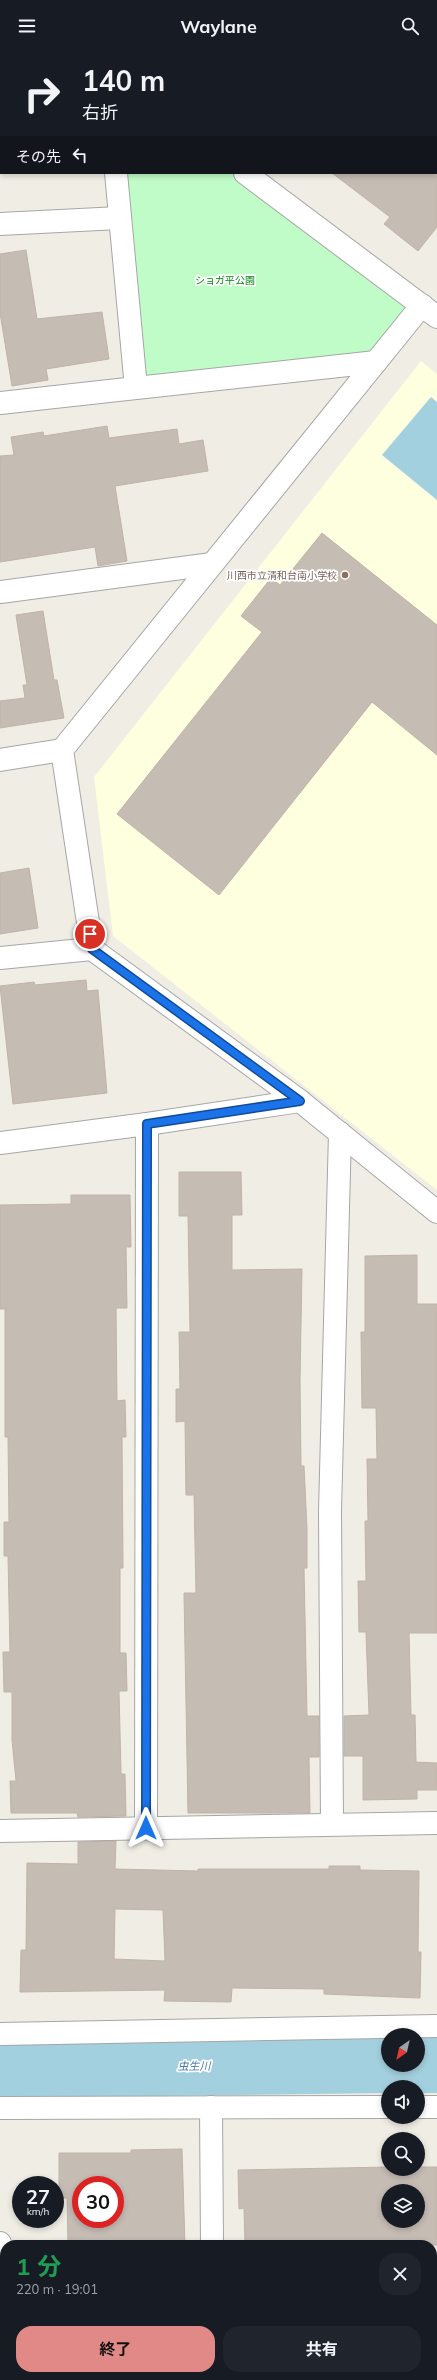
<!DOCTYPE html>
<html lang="ja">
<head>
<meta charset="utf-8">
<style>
	:root { --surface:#171b24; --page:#20242c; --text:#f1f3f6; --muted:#9ea1a6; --accent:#e18987 }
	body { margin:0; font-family:Mulish,"Noto Sans JP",sans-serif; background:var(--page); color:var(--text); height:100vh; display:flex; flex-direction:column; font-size:15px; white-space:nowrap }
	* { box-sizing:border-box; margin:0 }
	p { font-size:13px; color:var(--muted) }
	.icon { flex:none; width:22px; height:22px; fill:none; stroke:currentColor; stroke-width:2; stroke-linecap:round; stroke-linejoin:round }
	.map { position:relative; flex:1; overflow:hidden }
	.sheet { position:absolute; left:0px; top:2188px; width:437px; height:140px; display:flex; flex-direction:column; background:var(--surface); border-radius:16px 16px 0 0; box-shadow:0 2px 6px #0003 }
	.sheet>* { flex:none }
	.guide { position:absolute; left:0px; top:0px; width:437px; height:122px; box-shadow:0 2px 6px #0003; background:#171b24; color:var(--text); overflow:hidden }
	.needle { width:26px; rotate:214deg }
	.buttons { position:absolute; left:381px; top:1976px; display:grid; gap:8px }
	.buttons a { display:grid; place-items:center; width:44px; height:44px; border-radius:50%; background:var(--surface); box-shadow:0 2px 6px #0003; font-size:20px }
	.speed { position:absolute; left:12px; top:2124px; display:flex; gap:8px; font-size:20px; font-weight:700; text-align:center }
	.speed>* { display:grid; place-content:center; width:52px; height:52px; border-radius:50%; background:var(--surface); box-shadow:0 2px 6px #0003; line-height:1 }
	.speed small { font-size:10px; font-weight:400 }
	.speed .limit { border:6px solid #d22; background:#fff; color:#111 }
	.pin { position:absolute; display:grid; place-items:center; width:34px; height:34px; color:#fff; margin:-17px; border:2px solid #fff; border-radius:50%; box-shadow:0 1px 4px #0007 }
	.me { position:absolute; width:44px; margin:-22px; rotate:0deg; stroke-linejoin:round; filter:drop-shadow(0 0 3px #0008) }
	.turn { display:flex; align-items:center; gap:14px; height:84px; padding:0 16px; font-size:18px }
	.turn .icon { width:52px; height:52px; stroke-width:2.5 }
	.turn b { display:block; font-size:28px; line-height:34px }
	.then { display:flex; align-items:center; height:38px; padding:0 16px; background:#0003; gap:8px; font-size:15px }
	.round { display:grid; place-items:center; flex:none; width:42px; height:42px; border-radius:16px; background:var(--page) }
	.overview { display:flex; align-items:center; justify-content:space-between; height:68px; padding:0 16px }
	h1 { font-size:24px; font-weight:700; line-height:30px; color:#1e9e55 }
	.button { display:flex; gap:8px; margin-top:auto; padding:8px 16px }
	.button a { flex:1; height:46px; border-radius:16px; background:var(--accent); color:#111; font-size:16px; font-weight:700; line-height:46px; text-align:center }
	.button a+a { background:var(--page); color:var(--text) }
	header { display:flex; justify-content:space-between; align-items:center; height:52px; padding:0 16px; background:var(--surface); font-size:18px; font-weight:700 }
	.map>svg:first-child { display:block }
	.education { fill:#feffdf }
	.park { fill:#c0fcc7 }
	.water { fill:#a3d0df }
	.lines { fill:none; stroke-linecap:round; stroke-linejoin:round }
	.river { stroke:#a3d0df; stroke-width:60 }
	.building { fill:#c5bcb4; stroke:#c2b3a6; fill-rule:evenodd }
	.minor-casing { stroke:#a6a6a6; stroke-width:24 }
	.tertiary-casing { stroke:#a6a6a6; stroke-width:24 }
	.minor { stroke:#fff; stroke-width:22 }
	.tertiary { stroke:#fff; stroke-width:22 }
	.route-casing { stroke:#114b97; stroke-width:10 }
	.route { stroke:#1a73e8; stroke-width:7 }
	.education-dot { fill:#8d6e63; stroke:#fff; stroke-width:1.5 }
	.labels { text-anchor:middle; stroke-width:3.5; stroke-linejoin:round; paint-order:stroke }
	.park-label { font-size:10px; fill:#078315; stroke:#fff }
	.education-label { font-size:10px; fill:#785e54; stroke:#fff; text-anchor:end }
	.water-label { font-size:11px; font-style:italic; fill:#4779b3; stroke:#fff }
</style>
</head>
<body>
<header><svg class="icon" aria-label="menu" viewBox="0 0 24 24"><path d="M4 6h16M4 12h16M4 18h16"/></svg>Waylane<svg class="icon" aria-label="search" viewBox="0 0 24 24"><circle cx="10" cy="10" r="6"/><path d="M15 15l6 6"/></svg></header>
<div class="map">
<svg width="437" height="2328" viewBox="0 0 437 2328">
	<rect width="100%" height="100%" fill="#f0ede5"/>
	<path class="education" d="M421,309L437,322V1138L113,884L94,725Z"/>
	<path class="park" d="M117,121H245L422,253L376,310L136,336Z"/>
	<path class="water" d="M431,345L437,350V448L382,403Z"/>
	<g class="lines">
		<g class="river">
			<path d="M418,2011H437"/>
			<path d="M0,2016L388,2011"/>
		</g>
	</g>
	<g class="building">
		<path d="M332,121H437V175L418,199L384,172L390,165Z"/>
		<path d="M26,198L37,267L102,260L109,307L46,317L48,328L12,334L0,261V202Z"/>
		<path d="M107,374L109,386L177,377L179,392L203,388L208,419L115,434L127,509L98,514L95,495L0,510V404L14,403L11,385L43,380L44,384Z"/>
		<path d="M322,481L437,573V703L372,650L219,843L117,762L262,580L241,564L271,526L280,533Z"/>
		<path d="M43,559L54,628H57L64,666L0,676V649L25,646L23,633H27L16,563Z"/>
		<path d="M29,816L38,876L0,882V821Z"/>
		<path d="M86,928L87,939L98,938L107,1041L13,1052L0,934L34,930L35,933Z"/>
		<path d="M179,1120H241L242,1163H232V1218L302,1217L300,1329L301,1414H304L307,1476V1516H304L307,1664H319V1705H309L310,1761H188L184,1541H196L194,1443H186L185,1369L176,1370V1337H180L179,1280H190L188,1164H179Z"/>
		<path d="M71,1143H130L131,1195H126L127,1256H116L117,1349L125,1348L126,1385H122L123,1516H120V1601H126L127,1639H119L121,1722H125L126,1764L78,1765L77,1761H11L10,1729H16L12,1688V1640H4L3,1600H10L8,1504H4V1470H9L8,1385H5V1257H0V1153L71,1152Z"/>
		<path d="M417,1203V1252H437V1581H409L411,1663H415L416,1710L437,1711V1738H417V1747L363,1748V1704H344V1664L369,1663L366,1580H359L358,1529H366L365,1469H368L367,1407H377L376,1356H362L361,1280H365V1204Z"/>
		<path d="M116,1789L115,1817L198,1819V1817H329V1814H360V1818L419,1819L418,1900H421L420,1946L324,1942V1937L232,1936L231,1950L164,1949L165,1938L20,1940L21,1898H26L27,1811L78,1812V1790ZM115,1857L163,1858L165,1909L114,1907Z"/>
		<path d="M182,2097L185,2193H68L67,2146H59V2101H131V2098ZM81,2133H115V2167H81Z"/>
		<path d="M388,2115V2117H418V2115H437V2193H245L244,2156L239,2157L238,2118ZM388,2139H418V2169H388Z"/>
	</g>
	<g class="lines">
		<g class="minor-casing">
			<g id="minor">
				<path d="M422,0L423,1"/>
				<path d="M157,1L158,0"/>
				<path d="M436,11L437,12"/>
				<path d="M116,121L136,336L376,310"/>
				<path d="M0,172L119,166"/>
				<path d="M422,253L62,698L92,897L300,1049L437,1160"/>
				<path d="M0,351L136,336"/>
				<path d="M0,540L212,512"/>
				<path d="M0,708L62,698"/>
				<path d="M0,906L92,897"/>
				<path d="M0,1091L147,1072L300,1049"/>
				<path d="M332,1772L330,1459L340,1081"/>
				<path d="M146,1776L147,1072"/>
				<path d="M0,1779L437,1771"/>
				<path d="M211,2055L212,2193"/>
				<path d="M432,2252L437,2253"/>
				<path d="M213,2328V2323"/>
			</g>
		</g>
		<g class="tertiary-casing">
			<g id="tertiary">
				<path d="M61,0L64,1"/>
				<path d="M245,121L437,265"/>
				<path d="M0,1982L437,1974"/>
				<path d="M418,2055H437"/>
				<path d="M0,2056L388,2055"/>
				<path d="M0,2191L1,2328"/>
			</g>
		</g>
		<use href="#minor" class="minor"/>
		<use href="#tertiary" class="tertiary"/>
	</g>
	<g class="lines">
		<g class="route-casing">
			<path id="route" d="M90,882L92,897L300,1049L147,1072L146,1776"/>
		</g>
		<use href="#route" class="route"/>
	</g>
	<circle class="education-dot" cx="345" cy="523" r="4"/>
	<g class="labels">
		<g class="park-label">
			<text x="225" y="232">ショガ平公園</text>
		</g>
		<g class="education-label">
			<text x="337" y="527">川西市立清和台南小学校</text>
		</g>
		<g class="water-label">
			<text transform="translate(194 2014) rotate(-1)" y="4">虫生川</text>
		</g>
	</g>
</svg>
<div class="buttons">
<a><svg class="needle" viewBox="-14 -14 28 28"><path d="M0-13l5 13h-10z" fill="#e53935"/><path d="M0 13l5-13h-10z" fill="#9ea1a6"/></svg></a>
<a><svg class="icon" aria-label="sound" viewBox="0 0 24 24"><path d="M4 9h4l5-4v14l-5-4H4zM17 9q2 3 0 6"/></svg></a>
<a><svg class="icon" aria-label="search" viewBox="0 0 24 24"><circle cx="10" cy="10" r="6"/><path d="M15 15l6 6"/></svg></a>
<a><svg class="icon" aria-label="layers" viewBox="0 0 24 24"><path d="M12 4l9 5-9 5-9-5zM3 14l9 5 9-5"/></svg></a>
</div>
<div class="speed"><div>27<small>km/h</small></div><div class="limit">30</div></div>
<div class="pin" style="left:90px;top:882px;background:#d93025"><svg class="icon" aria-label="arrive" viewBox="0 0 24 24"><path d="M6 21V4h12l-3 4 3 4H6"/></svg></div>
<svg class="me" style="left:146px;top:1776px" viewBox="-20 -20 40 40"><path d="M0-17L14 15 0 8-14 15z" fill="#1a73e8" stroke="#fff" stroke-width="4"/></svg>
<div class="guide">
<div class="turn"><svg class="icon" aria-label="right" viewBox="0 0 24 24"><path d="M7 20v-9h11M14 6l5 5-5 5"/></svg><div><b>140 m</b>右折</div></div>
<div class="then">その先<svg class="icon" aria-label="left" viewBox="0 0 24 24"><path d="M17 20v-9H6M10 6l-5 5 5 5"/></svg></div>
</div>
<section class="sheet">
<div class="overview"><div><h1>1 分</h1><p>220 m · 19:01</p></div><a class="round"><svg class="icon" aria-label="close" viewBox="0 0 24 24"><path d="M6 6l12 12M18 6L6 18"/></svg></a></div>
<div class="button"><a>終了</a><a>共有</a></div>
</section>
</div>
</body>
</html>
